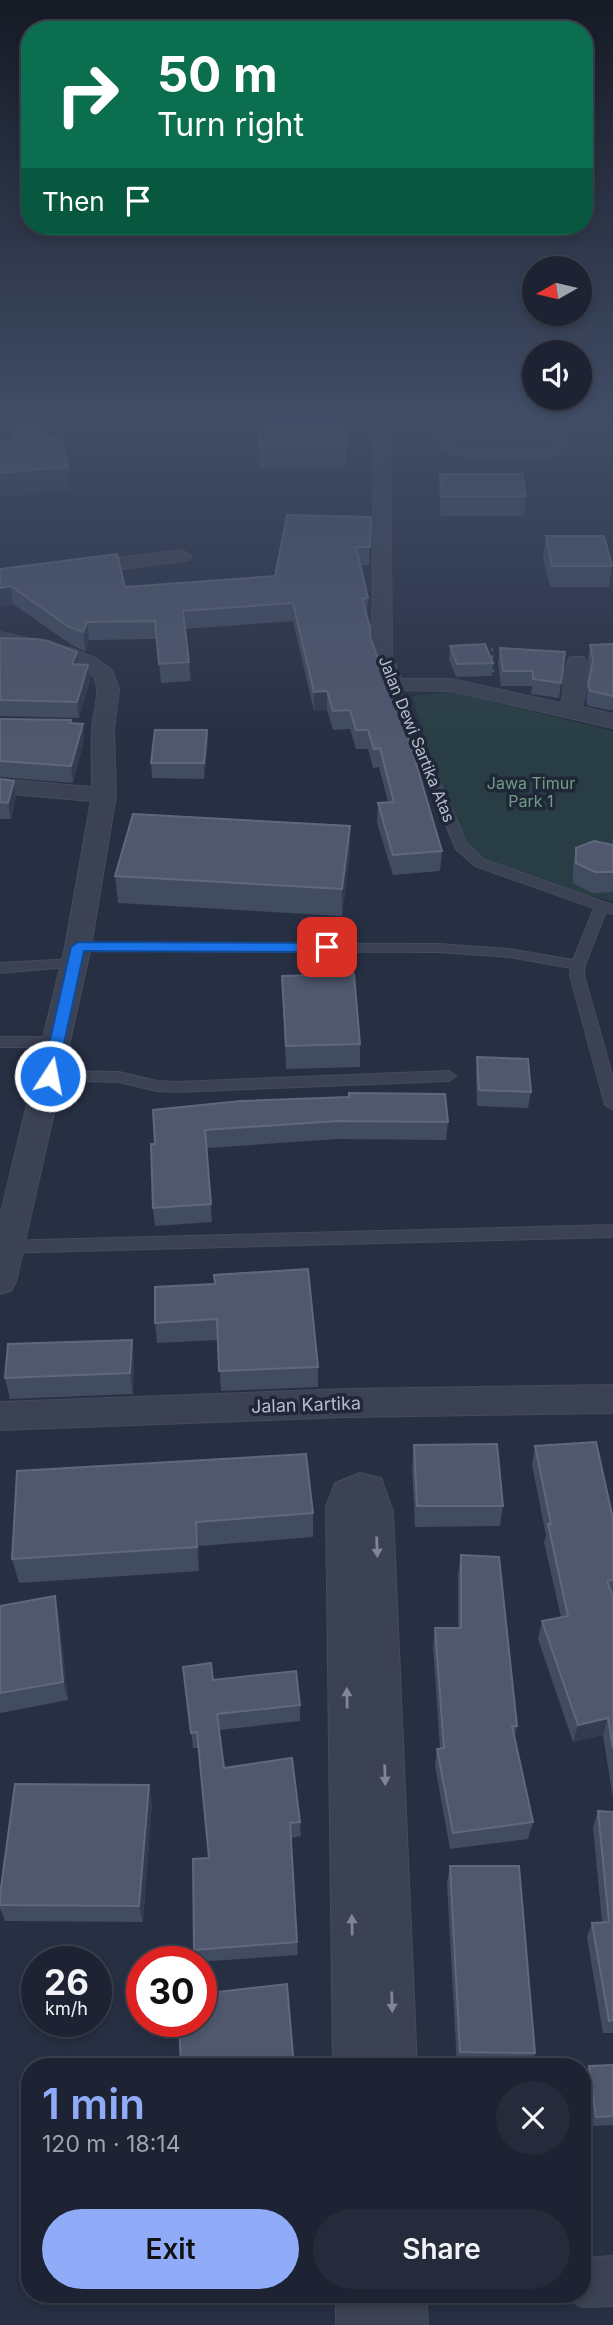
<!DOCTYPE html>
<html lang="en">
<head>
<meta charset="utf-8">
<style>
	:root { --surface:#1d2332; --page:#252b3a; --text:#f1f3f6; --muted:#a0a4ac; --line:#3b404d; --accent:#90acf9 }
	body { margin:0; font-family:Inter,sans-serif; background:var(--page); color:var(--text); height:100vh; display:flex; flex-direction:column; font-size:26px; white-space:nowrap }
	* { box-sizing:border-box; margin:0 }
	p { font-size:23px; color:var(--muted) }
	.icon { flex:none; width:38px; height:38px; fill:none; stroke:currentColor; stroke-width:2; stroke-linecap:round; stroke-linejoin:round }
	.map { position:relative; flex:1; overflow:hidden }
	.panel { position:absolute; left:21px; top:2058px; width:570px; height:245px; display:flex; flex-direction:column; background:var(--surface); border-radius:28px; box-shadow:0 4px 10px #0003,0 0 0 2px var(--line) }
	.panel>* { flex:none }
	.banner { position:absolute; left:21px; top:21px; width:572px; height:214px; border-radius:28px; box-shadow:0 4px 10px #0003,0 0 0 2px var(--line); background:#0b6e4f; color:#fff; overflow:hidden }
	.needle { width:46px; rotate:262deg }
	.tools { position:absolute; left:522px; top:256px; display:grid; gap:14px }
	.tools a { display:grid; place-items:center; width:70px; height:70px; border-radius:50%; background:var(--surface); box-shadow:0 4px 10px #0003,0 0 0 2px var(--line); font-size:35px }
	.speed { position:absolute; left:21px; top:1946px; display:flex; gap:14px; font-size:35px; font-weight:700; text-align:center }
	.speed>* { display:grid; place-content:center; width:91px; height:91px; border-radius:50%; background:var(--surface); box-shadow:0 4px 10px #0003,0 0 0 2px var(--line); line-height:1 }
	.speed small { font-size:18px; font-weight:400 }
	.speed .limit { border:10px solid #d22; background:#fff; color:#111 }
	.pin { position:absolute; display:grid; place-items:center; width:60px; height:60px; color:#fff; margin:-30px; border-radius:14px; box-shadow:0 4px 10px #0006 }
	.me { position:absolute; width:77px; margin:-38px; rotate:11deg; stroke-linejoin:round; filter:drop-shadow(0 0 5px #0008) }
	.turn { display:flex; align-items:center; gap:24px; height:147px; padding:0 21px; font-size:32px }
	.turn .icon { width:91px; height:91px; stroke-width:2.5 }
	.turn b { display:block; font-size:49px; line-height:60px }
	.then { display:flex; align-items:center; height:66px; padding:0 21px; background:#0003; gap:14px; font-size:26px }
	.round { display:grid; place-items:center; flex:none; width:74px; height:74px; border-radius:37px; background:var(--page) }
	.overview { display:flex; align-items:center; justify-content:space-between; height:119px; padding:0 21px }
	h1 { font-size:42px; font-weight:600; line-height:52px; color:var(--accent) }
	.cta { display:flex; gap:14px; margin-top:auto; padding:14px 21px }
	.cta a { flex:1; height:80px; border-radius:42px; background:var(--accent); color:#111; font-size:28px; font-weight:600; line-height:80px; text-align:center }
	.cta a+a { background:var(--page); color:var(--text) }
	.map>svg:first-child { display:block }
	.green { fill:#293e44 }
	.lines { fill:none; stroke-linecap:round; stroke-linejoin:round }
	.lane-casing { stroke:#454b5c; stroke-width:2 }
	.street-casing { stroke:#454b5c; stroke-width:2 }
	.path { stroke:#42575c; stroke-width:2.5; stroke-dasharray:3.5 3.5; stroke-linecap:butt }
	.lane { fill:#3b4253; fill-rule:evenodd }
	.street { fill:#3b4253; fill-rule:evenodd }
	.wall { fill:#424c61 }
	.shaded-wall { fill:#323b50 }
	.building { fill:#4f586d; stroke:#5f687c; stroke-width:2 }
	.oneway { fill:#808696 }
	.route { fill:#1a73e8; stroke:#114b97; stroke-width:2 }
	.labels { text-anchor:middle; stroke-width:7; stroke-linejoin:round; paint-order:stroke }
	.far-street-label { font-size:16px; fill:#b8becc; stroke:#202738 }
	.far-park-label { font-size:16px; fill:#6f9e80; stroke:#202738 }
	.street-label { font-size:18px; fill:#b8becc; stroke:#202738 }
</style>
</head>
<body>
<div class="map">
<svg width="613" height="2325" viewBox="0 0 613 2325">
	<rect width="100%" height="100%" fill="#272f43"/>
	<path class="green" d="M452,692L613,731V902C567,888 511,880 473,849C450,831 423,729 412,696Z"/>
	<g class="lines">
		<g class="lane-casing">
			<g id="lane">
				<path d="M32,421H42L47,425L54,421L63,423L46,431Z"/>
				<path d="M437,421H445V429L554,431L570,445L565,452L553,456C530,456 455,463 441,447C435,439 436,430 437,421ZM445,435L552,437L560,445L552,450L460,451L448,443Z"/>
				<path d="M392,682L398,685L467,844L485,860L613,905V914L606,912L585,965L584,975L613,1078V1110L605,1105L570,975L571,968L509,957L438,952L78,951L71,947L78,943L438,944L509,949L573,960L594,908L475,866L456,849L386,685Z"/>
				<path d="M74,959L81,963L79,966L0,973V963Z"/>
				<path d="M0,1037H57L64,1042L57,1047H0Z"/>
				<path d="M50,1071L119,1072L157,1081L176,1082L449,1071L456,1076L449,1081L176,1092L157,1091L119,1082L45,1080L43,1076L45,1072Z"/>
				<path d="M613,1225V1237L0,1253V1241Z"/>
			</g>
		</g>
		<g class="street-casing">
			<g id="street">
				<path d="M374,421H390L392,655L401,679H451L561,703C565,689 562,668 570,657H584C593,670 585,693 582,707L613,714V728L451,691L384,690L372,655Z"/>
				<path d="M182,550L192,556L189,560L0,585V573Z"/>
				<path d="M0,632L71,648L97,659L112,670L119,689L114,728L116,795L91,947L16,1282L11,1291L0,1294V1216L65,947L91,801L0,793V779L92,787C92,767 91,747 92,727C93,713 101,693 95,679C83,657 23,649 0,644Z"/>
				<path d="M613,1385V1413L347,1417L0,1430V1402L347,1389Z"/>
				<path d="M360,1473L381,1478L393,1511L417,2067H333L326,1507L335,1483Z"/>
				<path d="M613,2256V2306L583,2307L566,2299L563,2294H583V2258Z"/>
				<path d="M336,2294H426L428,2325H336Z"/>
			</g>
		</g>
		<path class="path" d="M492,648L493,676"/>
		<use href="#lane" class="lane"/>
		<use href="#street" class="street"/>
	</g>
	<g class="wall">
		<path d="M259,421L346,444V467L259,468Z"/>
		<path d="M440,474L526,496L524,516H441L439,494Z"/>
		<path d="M371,517L369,565H360L368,598L367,617L370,637L442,851L440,871L393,875L377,823L378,803L388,802L379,767L373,768L368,749H356L350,729L333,730L327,710L314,711L293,621L185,629L189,662L191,681L161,683L157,639L89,640L85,651L72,645L13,604L0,569L125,587L275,576Z"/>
		<path d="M546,536L612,566L609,587H550L543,557Z"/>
		<path d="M0,638L78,664L88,665L90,680L79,718L0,716Z"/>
		<path d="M613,644V710H609L588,706L586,701L590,674L588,659L590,645Z"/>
		<path d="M450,646L493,663L492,676L456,677L449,659Z"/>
		<path d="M500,648L565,652L559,698L531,694L532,686H501L498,663Z"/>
		<path d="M0,719L71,720L72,723L83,724L84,740L73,783L0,777Z"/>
		<path d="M207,730L208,745L204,779L152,778L151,763Z"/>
		<path d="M0,779L16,797L11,819H0Z"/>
		<path d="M613,833V890L612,892L592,893L573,883V868L576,848L612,845Z"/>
		<path d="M350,853L342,916L118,903L115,876Z"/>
		<path d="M282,976L360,1044V1067L286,1069Z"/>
		<path d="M477,1057L531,1092L528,1108L477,1106L476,1073Z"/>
		<path d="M153,1110L448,1122L446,1140L338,1139L207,1148L212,1222L155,1226L153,1208L155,1144Z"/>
		<path d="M155,1287L318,1367V1387L221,1391L218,1340L157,1343L155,1323Z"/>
		<path d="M132,1340L134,1361L133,1394L10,1399L5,1378Z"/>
		<path d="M414,1445L503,1506L500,1526L415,1527L412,1466Z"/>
		<path d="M535,1446L613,1519V1798L603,1735L573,1742L538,1639L542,1621L561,1617L544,1542L546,1536L532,1465Z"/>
		<path d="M17,1471L313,1513V1537L199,1546V1571L19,1583L12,1559Z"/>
		<path d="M461,1555L517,1726L514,1739L533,1822L528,1839L450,1849L435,1766L437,1749L440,1748L433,1646L435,1628H458V1574Z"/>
		<path d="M0,1606L59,1616L68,1700L0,1713Z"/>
		<path d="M183,1667L213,1680L300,1705V1721L219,1730L224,1768L300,1822L301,1836L291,1838L298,1955L196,1962L194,1950L209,1858L198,1748H193Z"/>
		<path d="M152,1802L143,1922L5,1921L0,1908V1895Z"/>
		<path d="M598,1811L613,1812V2033H603L587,1937L592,1923L602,1922L593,1827Z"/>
		<path d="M450,1866L535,2053L530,2066H457L447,1883Z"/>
		<path d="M613,2065V2125L592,2126L584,2075L589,2066Z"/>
	</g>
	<g class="shaded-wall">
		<path d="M68,467L70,490L0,497V473Z"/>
		<path d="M11,586L13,604L0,607V588Z"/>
		<path d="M87,622L89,640L85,651L83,632Z"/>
		<path d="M77,652L79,668L72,664Z"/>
		<path d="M88,665L90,680L79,718L77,702Z"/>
		<path d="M327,691V710L314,711V692Z"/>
		<path d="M83,724L84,740L73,783L71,766Z"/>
		<path d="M207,730L208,745L204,779V763Z"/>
		<path d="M14,781L16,797L11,819L8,803Z"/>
		<path d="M350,826V853L342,916V889Z"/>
		<path d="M132,1340L134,1361L133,1394L130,1373Z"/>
		<path d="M196,1522L199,1546V1571L197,1547Z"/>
		<path d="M55,1596L59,1616L68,1700L63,1682Z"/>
		<path d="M608,1718L603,1735L573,1742L578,1725Z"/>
		<path d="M149,1785L152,1802L143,1922L139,1906Z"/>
	</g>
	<g class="building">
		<path d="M14,421H44L45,438L60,436L68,467L0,473V442L15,441Z"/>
		<path d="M259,421H344L346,444L259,445Z"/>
		<path d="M440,474H522L526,496H442Z"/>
		<path d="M287,515L371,517L370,547H356L368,598L362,599L370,627V637L411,746L442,851L393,855L378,803L394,802L380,748L374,749L368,730H356L350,710L333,711L327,691L314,692L293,603L183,611L189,662L159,664L155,621L87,622L83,632L69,627L11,586L0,588V569L117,554L125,587L275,576Z"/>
		<path d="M546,536H604L612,566H552Z"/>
		<path d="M0,638L36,639L48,641L77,652L72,664L88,665L77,702L0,700Z"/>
		<path d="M485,644L493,663L457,664L450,646Z"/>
		<path d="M613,644V696L590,691L588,686L593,660L590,645Z"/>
		<path d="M500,648L565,652L561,683L533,679V671H503Z"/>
		<path d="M0,719L71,720L70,723L83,724L71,766L0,761Z"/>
		<path d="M155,730H207L204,763H151Z"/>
		<path d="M0,779L14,781L8,803L0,802Z"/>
		<path d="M133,814L350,826L342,889L115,876Z"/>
		<path d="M594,841L613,845V872H595L576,863V848Z"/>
		<path d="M354,974L360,1044L286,1046L282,976Z"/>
		<path d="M477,1057L528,1059L531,1092L479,1090Z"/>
		<path d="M349,1093L445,1094L448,1122L338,1121L205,1130L211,1204L153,1208L151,1144H155L153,1110L241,1101L349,1097Z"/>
		<path d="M308,1269L318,1367L219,1371L217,1319L155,1323V1287L215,1284L214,1275Z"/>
		<path d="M132,1340L130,1373L5,1378L8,1344Z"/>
		<path d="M596,1442L613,1519V1580L607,1581L613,1597V1748L608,1718L578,1725L542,1621L568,1616L548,1524H551L535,1446Z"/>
		<path d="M497,1444L503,1506H417L414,1445Z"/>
		<path d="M306,1454L313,1513L196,1522L197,1547L12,1559L17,1471Z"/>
		<path d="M461,1555L499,1557L517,1726H512L533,1822L453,1833L437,1749L444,1748L435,1628H461Z"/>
		<path d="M55,1596L63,1682L0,1693V1606Z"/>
		<path d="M211,1663L213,1680L296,1671L300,1705L217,1714L224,1768L292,1758L300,1822L290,1823L297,1942L194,1950L193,1859L209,1858L197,1732L191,1733L183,1667Z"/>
		<path d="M15,1784L149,1785L139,1906L0,1905V1895Z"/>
		<path d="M598,1811L613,1812V2020L609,2021L592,1923L609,1922Z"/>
		<path d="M450,1866H519L535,2053L460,2052Z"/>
		<path d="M287,1984L294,2067H181L179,2021H201V1994Z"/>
		<path d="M613,2065V2116L596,2117L589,2066Z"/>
	</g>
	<defs><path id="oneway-solid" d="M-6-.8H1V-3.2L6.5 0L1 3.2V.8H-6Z" transform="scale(1.75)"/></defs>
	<g class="oneway">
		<use href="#oneway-solid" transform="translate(377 1547) rotate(88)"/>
		<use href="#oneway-solid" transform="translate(347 1698) rotate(-91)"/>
		<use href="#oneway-solid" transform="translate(385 1775) rotate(88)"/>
		<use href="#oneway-solid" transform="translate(352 1925) rotate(-91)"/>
		<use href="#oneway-solid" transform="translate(392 2002) rotate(88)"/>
	</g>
	<linearGradient id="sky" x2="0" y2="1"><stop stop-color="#151a25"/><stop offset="0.56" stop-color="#414d66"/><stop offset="1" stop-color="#414d66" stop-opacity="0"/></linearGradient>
	<rect width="613" height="746" fill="url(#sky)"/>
	<path class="route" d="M78,942L327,943L334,947L327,952L84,951L57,1076L50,1081L42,1076L71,947Z"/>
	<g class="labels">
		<g class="far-street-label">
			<text transform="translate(417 739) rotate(68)" y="6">Jalan Dewi Sartika Atas</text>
		</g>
		<g class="far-park-label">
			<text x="531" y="789">Jawa Timur<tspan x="531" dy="18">Park 1</tspan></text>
		</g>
		<g class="street-label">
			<text transform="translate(306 1405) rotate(-2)" y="6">Jalan Kartika</text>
		</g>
	</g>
</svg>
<div class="tools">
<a><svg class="needle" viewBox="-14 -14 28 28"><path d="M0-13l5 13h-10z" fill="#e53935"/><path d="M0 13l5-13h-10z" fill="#a0a4ac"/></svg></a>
<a><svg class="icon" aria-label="sound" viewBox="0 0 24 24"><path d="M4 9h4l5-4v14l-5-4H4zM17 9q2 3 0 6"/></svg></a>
</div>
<div class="speed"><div>26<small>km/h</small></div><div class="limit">30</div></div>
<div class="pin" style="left:327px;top:947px;background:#d93025"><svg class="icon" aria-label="arrive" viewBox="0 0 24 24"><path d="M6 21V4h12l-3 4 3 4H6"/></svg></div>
<svg class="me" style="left:50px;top:1076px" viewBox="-20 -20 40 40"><circle r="17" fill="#1a73e8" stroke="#fff" stroke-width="3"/><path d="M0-11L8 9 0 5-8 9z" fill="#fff"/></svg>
<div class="banner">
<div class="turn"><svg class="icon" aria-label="right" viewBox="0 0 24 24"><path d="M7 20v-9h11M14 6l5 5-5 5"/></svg><div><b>50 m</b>Turn right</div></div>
<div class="then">Then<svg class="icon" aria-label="arrive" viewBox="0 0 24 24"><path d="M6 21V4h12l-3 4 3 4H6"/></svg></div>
</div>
<section class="panel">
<div class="overview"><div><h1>1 min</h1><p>120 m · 18:14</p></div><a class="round"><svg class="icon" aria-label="close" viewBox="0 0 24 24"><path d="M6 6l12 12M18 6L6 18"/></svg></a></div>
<div class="cta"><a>Exit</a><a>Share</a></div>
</section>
</div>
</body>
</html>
